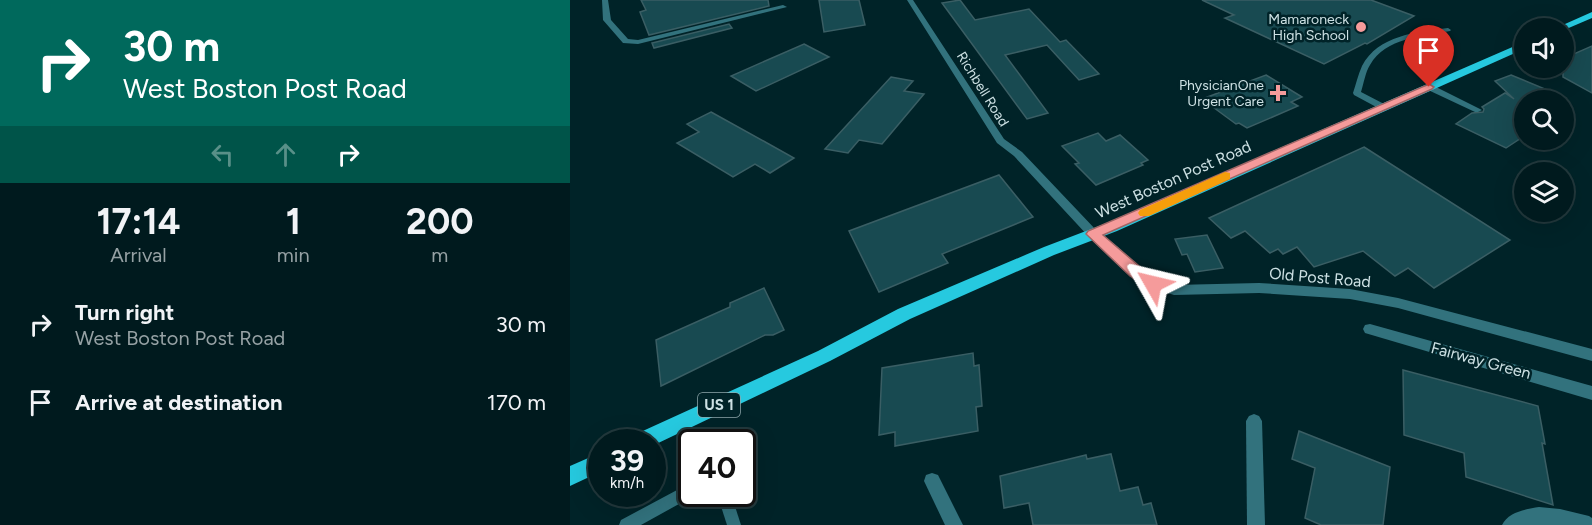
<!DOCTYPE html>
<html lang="en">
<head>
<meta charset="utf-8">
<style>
	:root { --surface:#001a1e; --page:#0a2327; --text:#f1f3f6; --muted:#95a1a4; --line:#22383c }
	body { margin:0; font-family:Figtree,sans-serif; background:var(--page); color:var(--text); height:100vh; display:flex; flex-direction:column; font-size:22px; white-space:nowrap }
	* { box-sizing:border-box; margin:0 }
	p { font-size:20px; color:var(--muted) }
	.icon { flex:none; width:33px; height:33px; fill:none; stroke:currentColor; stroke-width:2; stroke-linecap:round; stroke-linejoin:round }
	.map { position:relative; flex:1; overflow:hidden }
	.panel { display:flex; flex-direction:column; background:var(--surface); width:570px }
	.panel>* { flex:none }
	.guide { background:#00695c; color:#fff; overflow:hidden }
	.buttons { position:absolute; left:944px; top:18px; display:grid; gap:12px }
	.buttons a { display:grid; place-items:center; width:60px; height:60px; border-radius:50%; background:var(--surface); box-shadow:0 6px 24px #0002,0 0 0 2px var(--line); font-size:30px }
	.speed { position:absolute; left:18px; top:429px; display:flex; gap:12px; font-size:30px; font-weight:700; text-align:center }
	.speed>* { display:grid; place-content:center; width:78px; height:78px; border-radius:50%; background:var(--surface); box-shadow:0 6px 24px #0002,0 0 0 2px var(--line); line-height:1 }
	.speed small { font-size:15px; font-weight:400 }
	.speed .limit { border:3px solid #111; border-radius:9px; background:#fff; color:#111 }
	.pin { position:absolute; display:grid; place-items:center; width:51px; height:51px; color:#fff; margin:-62px -26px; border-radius:50% 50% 50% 0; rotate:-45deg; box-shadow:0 0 6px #0007 }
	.pin .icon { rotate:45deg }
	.me { position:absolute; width:66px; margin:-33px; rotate:307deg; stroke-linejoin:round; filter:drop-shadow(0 0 4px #0008) }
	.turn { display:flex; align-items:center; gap:21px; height:126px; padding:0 24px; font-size:27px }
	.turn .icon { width:78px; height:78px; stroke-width:2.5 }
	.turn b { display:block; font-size:42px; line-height:51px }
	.lanes { display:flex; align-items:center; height:57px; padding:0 24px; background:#0003; justify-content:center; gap:30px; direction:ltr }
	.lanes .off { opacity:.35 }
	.eta { display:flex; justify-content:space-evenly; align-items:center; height:102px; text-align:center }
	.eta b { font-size:36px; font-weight:700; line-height:42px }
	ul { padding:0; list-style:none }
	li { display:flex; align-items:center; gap:18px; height:78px; padding:0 24px }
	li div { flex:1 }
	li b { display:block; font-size:22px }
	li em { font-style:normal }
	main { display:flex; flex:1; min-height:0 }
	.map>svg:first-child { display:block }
	.building { fill:#184a51; stroke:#3a5e64; stroke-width:1.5 }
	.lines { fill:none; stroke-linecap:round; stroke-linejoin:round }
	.service { fill:#32727d; fill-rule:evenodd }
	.minor { fill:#32727d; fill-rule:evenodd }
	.tertiary { fill:#32727d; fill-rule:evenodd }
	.primary { fill:#26c9df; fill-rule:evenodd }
	.route { fill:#f59b9b; stroke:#9f6565; stroke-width:1.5 }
	.slow { fill:#f59e0b }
	.poi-dot { fill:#f59b9b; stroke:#002328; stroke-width:2 }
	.labels { text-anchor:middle; stroke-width:5; stroke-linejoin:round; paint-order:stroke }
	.far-poi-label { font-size:14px; fill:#cde1e4; stroke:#002328; text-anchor:end }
	.far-street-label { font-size:14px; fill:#cde1e4; stroke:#002328 }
	.shield { fill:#002328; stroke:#90a8ac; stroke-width:1.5 }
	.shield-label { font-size:15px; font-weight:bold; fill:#cde1e4 }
	.street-label { font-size:16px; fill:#cde1e4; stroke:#002328 }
</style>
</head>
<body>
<main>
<section class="panel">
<div class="guide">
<div class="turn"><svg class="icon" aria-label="right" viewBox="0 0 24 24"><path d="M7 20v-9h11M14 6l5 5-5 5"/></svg><div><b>30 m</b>West Boston Post Road</div></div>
<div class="lanes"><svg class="icon off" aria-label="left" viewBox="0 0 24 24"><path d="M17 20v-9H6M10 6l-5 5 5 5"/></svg><svg class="icon off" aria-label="ahead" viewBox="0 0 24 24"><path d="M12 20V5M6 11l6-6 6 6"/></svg><svg class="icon" aria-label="right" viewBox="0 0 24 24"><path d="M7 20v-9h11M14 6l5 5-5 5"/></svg></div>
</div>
<div class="eta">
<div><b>17:14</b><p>Arrival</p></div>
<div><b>1</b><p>min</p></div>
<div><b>200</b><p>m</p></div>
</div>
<ul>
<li><svg class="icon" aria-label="right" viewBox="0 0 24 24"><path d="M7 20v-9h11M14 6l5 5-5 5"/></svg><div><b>Turn right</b><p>West Boston Post Road</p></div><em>30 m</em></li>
<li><svg class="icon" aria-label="arrive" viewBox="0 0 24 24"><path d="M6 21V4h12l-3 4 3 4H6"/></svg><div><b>Arrive at destination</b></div><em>170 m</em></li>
</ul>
</section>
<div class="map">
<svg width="1022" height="525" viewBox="0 0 1022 525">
	<rect width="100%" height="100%" fill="#002328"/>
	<g class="building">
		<path d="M71,0H198L199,6L79,35L70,12L76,10Z"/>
		<path d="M249,0H289L295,25L254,32Z"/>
		<path d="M390,0L405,20L459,9L490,42L496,40L529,74L509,80L477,45L435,55L478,113L457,119L372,3Z"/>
		<path d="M632,0H801L844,16L797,44L795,43L754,64L655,18L664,15Z"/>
		<path d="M159,24L162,28L84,48L82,43Z"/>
		<path d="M234,44L259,57L186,91L161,76Z"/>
		<path d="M1022,46V93L993,77V49L1004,54Z"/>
		<path d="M696,75L732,97L721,102L728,106L677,128L669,123L666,124L632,99Z"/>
		<path d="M941,75L975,89L949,102L954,105V136L936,148L886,124L902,113L913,112L914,109L912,107L935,93L944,99L925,81Z"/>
		<path d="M321,77L343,81L334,91L354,94L312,144L289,140L278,153L255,149Z"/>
		<path d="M141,112L197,143L224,158L200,173L185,164L163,177L107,143L129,132L117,124Z"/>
		<path d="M528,133L536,141L550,135L578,160L571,163L573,165L526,185L505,164L509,163L492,146Z"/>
		<path d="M794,147L940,240L864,288L838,268L825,276L793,251L744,267L727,247L713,254L708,249L700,253L675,231L661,238L639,218Z"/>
		<path d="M429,175L463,217L372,254L378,263L309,292L279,231Z"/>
		<path d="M637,235L653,268L625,272L617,254L612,255L605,239Z"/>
		<path d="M194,288L214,330L203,335H195L91,386L86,340L160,307V303Z"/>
		<path d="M403,353L404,366L409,365L412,406L406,407L408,431L325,446V432L309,435L312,368Z"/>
		<path d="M833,370L968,406L975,444L972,443L983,505L896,477L894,453L834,435Z"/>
		<path d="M729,431L820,467L813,525H751L735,518L745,468L722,459Z"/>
		<path d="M541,454L550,491L568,487L573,505L581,503L587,525H463L459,503L434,508L430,476L516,455L517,459Z"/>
	</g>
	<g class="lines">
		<g class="service">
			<path d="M878,28L881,30L880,31C852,37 816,37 800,65C795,73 794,83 791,92L816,105V109H810L784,95L783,93C786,84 788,75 792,66C808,35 847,32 878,28Z"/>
			<path d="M856,85H862L912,110L908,112H905L856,89Z"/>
			<path d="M122,482V494H127L71,525H49L51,520Z"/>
			<path d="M147,494H161L171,525H157Z"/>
		</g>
		<g class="minor">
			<path d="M32,0H38L41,20L58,39L68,40L213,5L217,7L68,44L53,43L33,20Z"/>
			<path d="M800,324L1022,386V400L795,333L793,329L795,325Z"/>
			<path d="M684,414L689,416L692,421L695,525H677L676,421L679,416Z"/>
			<path d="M362,473L368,475L393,525H375L354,481L356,475Z"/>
			<path d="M969,507L990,509L1019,516L1022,518V525H932C938,512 956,509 969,507Z"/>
		</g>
		<path class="tertiary" d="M337,0H343L434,139L452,152L527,231L548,247L569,269L587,280L604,285L689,283L780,289L828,298L1022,349V361L828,308L780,299L689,293L604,295L579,287L561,275L540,253L519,237L444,156L427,143Z"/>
		<g class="primary">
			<path d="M1022,12V18L994,30L986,28Z"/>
			<path d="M954,42V49L547,231L484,255L340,319L260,361L82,446V442H62L64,435L248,351L328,309L474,247L537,223Z"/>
			<path d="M32,452V471L0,486V466Z"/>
		</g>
	</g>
	<path class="route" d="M859,84L864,87L862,89L533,235L590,284L588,288H578L560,276L516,234L518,231Z"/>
	<path class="slow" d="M655,172L660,173V179L579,216H570L568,213L570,210Z"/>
	<g class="poi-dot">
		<circle cx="791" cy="27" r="6"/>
		<path d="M705 84h6v6h6v6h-6v6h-6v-6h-6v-6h6z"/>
	</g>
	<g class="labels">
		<g class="far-poi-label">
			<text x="779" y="24">Mamaroneck<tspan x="779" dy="16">High School</tspan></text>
			<text x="694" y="90">PhysicianOne<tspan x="694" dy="16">Urgent Care</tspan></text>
		</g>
		<g class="far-street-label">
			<text transform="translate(413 89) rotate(58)" y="5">Richbell Road</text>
		</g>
		<rect class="shield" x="128" y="393" width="42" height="24" rx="4.5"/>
		<g class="shield-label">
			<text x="149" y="410">US 1</text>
		</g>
		<g class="street-label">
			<text transform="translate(603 179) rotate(-24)" y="6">West Boston Post Road</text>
			<text transform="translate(750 277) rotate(5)" y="6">Old Post Road</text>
			<text transform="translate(911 360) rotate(15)" y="6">Fairway Green</text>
		</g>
	</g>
</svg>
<div class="buttons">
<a><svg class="icon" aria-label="sound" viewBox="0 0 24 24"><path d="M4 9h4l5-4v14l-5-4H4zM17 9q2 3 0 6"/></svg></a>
<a><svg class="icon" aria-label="search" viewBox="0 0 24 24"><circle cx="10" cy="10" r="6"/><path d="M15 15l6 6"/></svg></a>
<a><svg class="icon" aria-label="layers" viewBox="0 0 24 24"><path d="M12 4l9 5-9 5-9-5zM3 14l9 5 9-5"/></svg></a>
</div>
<div class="speed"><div>39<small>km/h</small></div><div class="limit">40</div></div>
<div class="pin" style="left:859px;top:87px;background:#d93025"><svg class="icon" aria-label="arrive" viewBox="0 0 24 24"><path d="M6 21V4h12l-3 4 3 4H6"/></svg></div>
<svg class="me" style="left:583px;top:284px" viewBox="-20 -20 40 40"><path d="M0-17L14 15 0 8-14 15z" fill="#f59b9b" stroke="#fff" stroke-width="4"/></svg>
</div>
</main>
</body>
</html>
